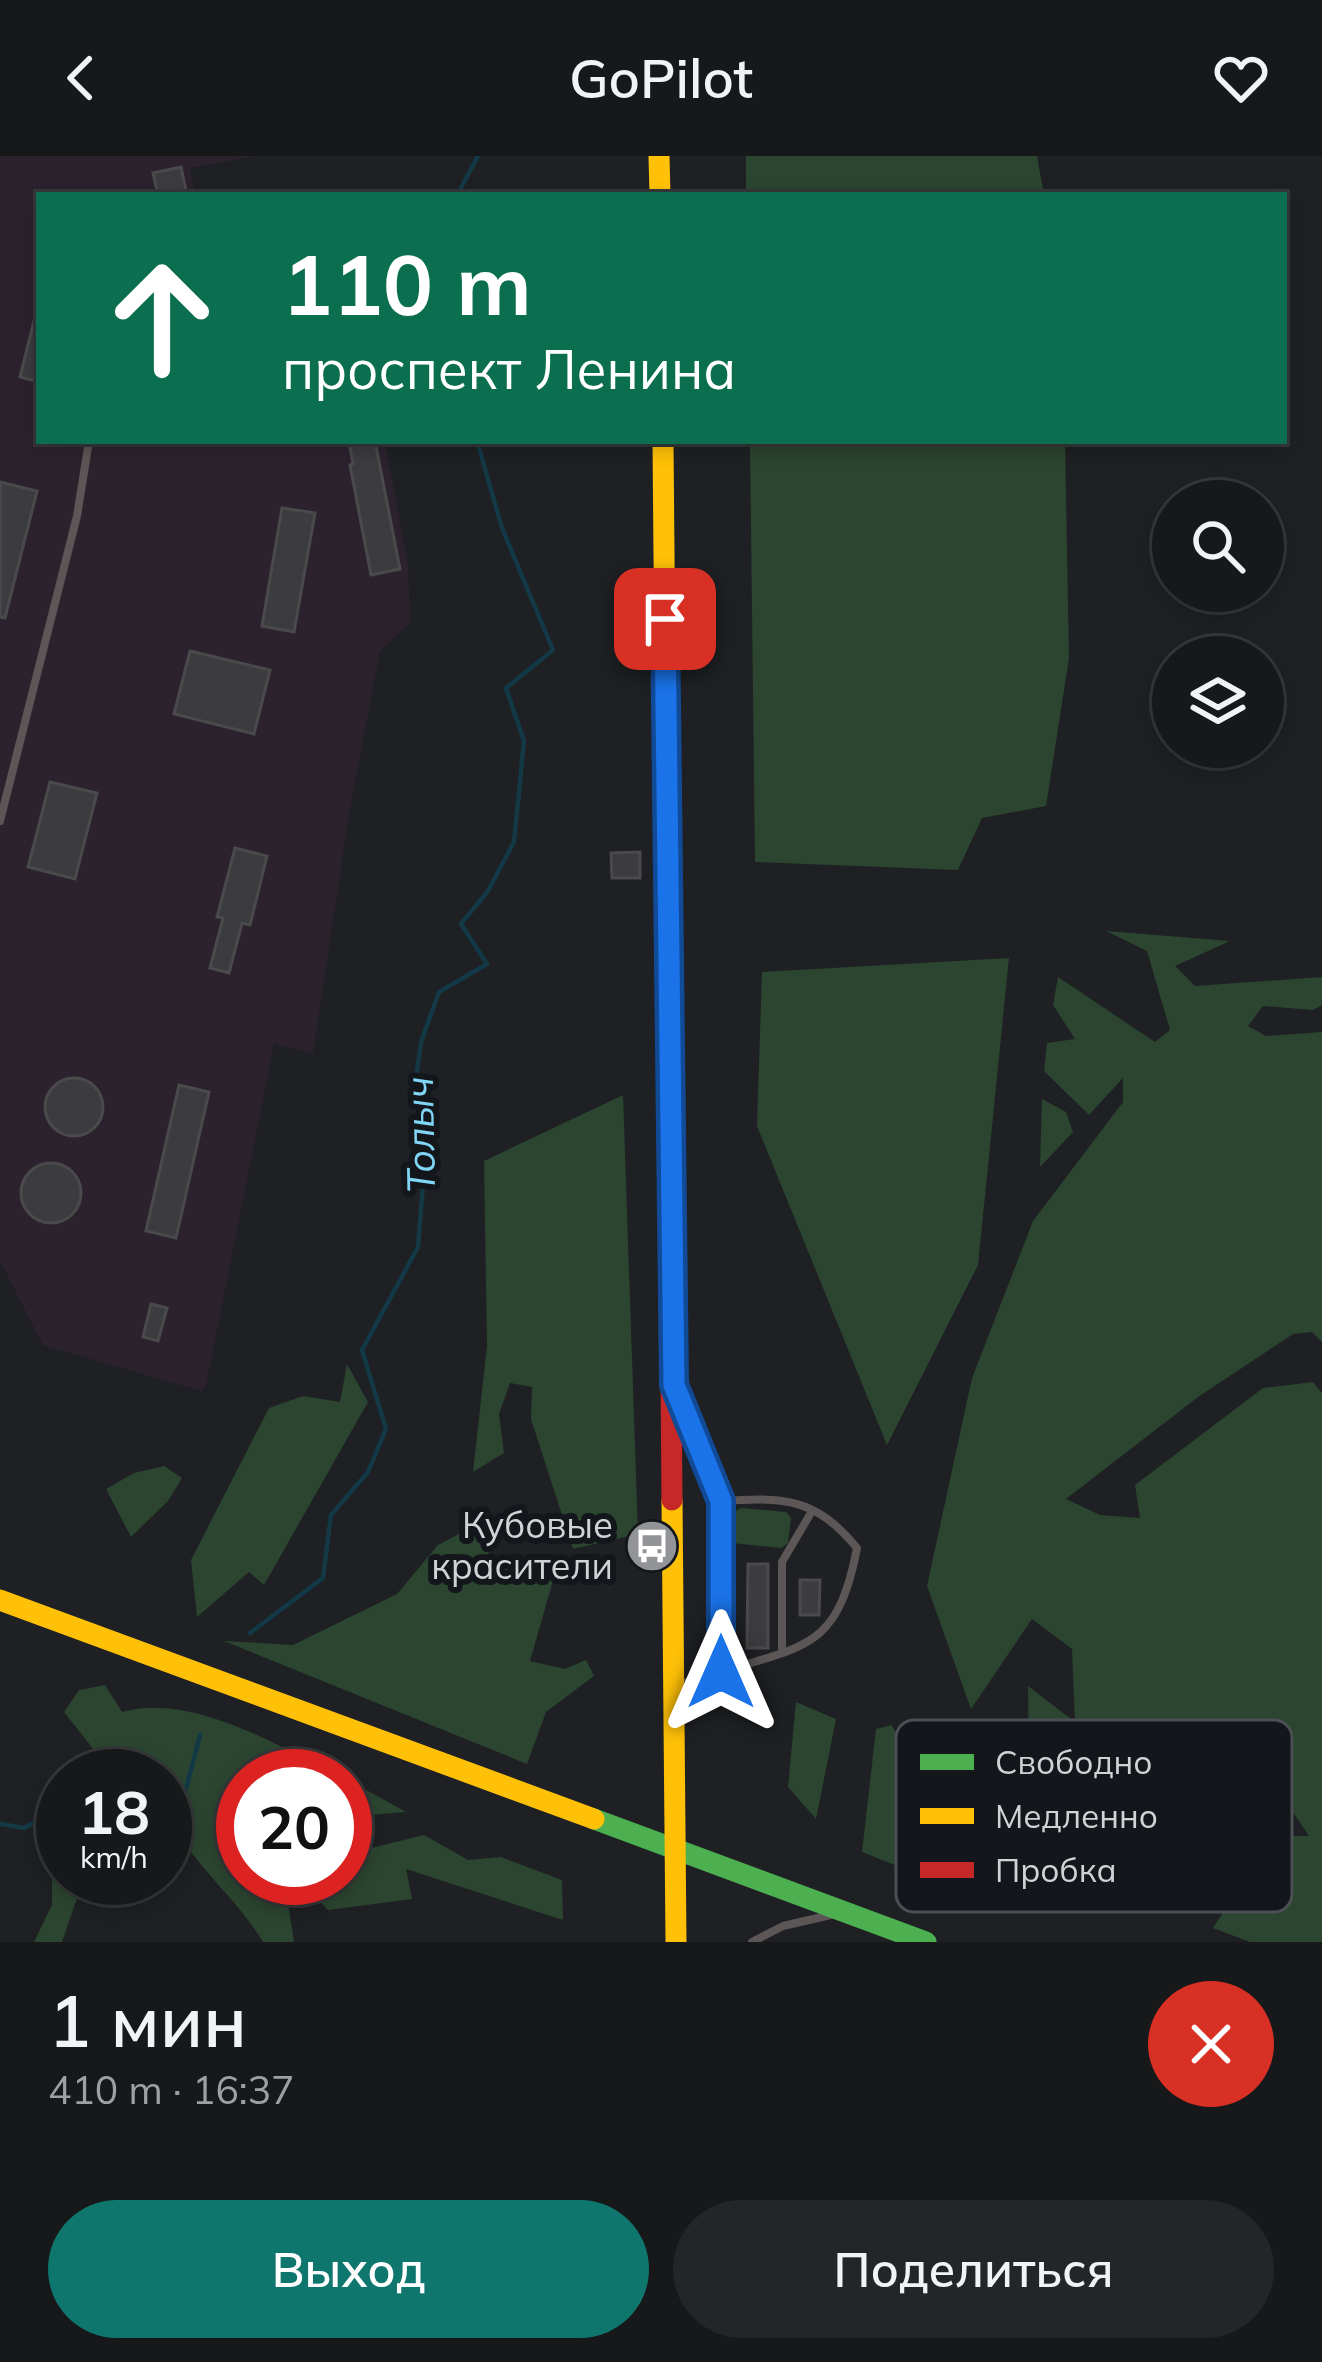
<!DOCTYPE html>
<html lang="ru">
<head>
<meta charset="utf-8">
<style>
	:root { --surface:#16181a; --page:#232527; --text:#f1f3f6; --muted:#9ea0a2; --line:#353739; --accent:#0f766e }
	body { margin:0; font-family:Mulish,sans-serif; background:var(--page); color:var(--text); height:100vh; display:flex; flex-direction:column; font-size:45px; white-space:nowrap }
	* { box-sizing:border-box; margin:0 }
	p { font-size:39px; color:var(--muted) }
	.icon { flex:none; width:66px; height:66px; fill:none; stroke:currentColor; stroke-width:2; stroke-linecap:round; stroke-linejoin:round }
	.map { position:relative; height:1786px; overflow:hidden }
	.details { display:flex; flex-direction:column; background:var(--surface); flex:1 }
	.details>* { flex:none }
	.banner { position:absolute; left:36px; top:36px; width:1251px; height:252px; border-radius:0px; box-shadow:0 6px 18px #0003,0 0 0 3px var(--line); background:#0b6e4f; color:#fff; overflow:hidden }
	.buttons { position:absolute; left:1152px; top:324px; display:grid; gap:24px }
	.buttons a { display:grid; place-items:center; width:132px; height:132px; border-radius:50%; background:var(--surface); box-shadow:0 6px 18px #0003,0 0 0 3px var(--line); font-size:60px }
	.speed { position:absolute; left:36px; top:1593px; display:flex; gap:24px; font-size:60px; font-weight:700; text-align:center }
	.speed>* { display:grid; place-content:center; width:156px; height:156px; border-radius:50%; background:var(--surface); box-shadow:0 6px 18px #0003,0 0 0 3px var(--line); line-height:1 }
	.speed small { font-size:30px; font-weight:400 }
	.speed .limit { border:18px solid #d22; background:#fff; color:#111 }
	.pin { position:absolute; display:grid; place-items:center; width:102px; height:102px; color:#fff; margin:-51px; border-radius:24px; box-shadow:0 6px 18px #0006 }
	.me { position:absolute; width:132px; margin:-66px; rotate:0deg; stroke-linejoin:round; filter:drop-shadow(0 0 9px #0008) }
	.turn { display:flex; align-items:center; gap:42px; height:252px; padding:0 48px; font-size:54px }
	.turn .icon { width:156px; height:156px; stroke-width:2.5 }
	.turn b { display:block; font-size:84px; line-height:102px }
	.round { display:grid; place-items:center; flex:none; width:126px; height:126px; border-radius:63px; background:var(--page) }
	.overview { display:flex; align-items:center; justify-content:space-between; height:204px; padding:0 48px }
	h1 { font-size:72px; font-weight:600; line-height:90px }
	.primary-button { display:flex; gap:24px; margin-top:auto; padding:24px 48px }
	.primary-button a { flex:1; height:138px; border-radius:72px; background:var(--accent); color:#fff; font-size:48px; font-weight:600; line-height:138px; text-align:center }
	.primary-button a+a { background:var(--page); color:var(--text) }
	header { display:flex; justify-content:space-between; align-items:center; height:156px; padding:0 48px; background:var(--surface); font-size:54px; font-weight:600 }
	.map>svg:first-child { display:block }
	.industrial { fill:#2c222e }
	.green { fill:#2b4530 }
	.lines { fill:none; stroke-linecap:round; stroke-linejoin:round }
	.stream { stroke:#133947; stroke-width:4.5 }
	.building { fill:#3c3c3e; stroke:#4a4a4c; stroke-width:3 }
	.lane { stroke:#5c5656; stroke-width:8 }
	.fast { stroke:#4caf50; stroke-width:21 }
	.slow { stroke:#ffc107; stroke-width:21 }
	.jam { stroke:#c62828; stroke-width:21 }
	.route-casing { stroke:#114b97; stroke-width:30 }
	.route { stroke:#1a73e8; stroke-width:21 }
	.labels { text-anchor:middle; stroke-width:12; stroke-linejoin:round; paint-order:stroke }
	.poi-label { font-size:36px; fill:#d0d3d6; stroke:#13171c; text-anchor:end }
	.water-label { font-size:39px; font-style:italic; fill:#81d6f6; stroke:#13171c }
	.key { fill:#13171c; stroke:#4c4f54; stroke-width:3 }
	.key-label { font-size:33px; fill:#d0d3d6 }
</style>
</head>
<body>
<header><svg class="icon" aria-label="back" viewBox="0 0 24 24"><path d="M15 5l-7 7 7 7"/></svg>GoPilot<svg class="icon" aria-label="heart" viewBox="0 0 24 24"><path d="M12 20l-8-8c-3-5 5-10 8-4 3-6 11-1 8 4z"/></svg></header>
<div class="map">
<svg width="1322" height="1786" viewBox="0 0 1322 1786">
	<rect width="100%" height="100%" fill="#1e2023"/>
	<path class="industrial" d="M0,0H256L190,12L195,39H39V285H385L408,409L410,466L380,495L349,658L313,897L274,888L206,1229L201,1235L43,1189L0,1105Z"/>
	<g class="green">
		<path d="M746,0H1037L1044,39H746Z"/>
		<path d="M750,285H1065L1069,502L1046,650L982,662L958,714L755,706Z"/>
		<path d="M1106,775L1230,785L1175,810L1195,830L1322,821V849L1313,854L1263,850L1248,870L1266,880L1322,876V1186L1312,1176L1293,1178L1198,1241L1066,1343L1100,1359L1140,1362L1135,1329L1263,1232L1313,1226L1322,1237V1786H1250L1213,1772C1232,1744 1249,1715 1241,1681L1309,1680L1285,1644L1222,1581L1182,1566C1116,1601 1067,1628 1045,1703L1030,1678L1028,1530L1075,1566L1072,1493L1032,1463L971,1553L927,1430L972,1222L1033,1065L1123,946V922L1089,959L1044,915L1047,887L1075,883L1053,849L1058,821L1155,886L1170,874L1147,795Z"/>
		<path d="M1009,802L978,1109L887,1289L757,970L762,816Z"/>
		<path d="M623,939L638,1378L573,1393L531,1263L532,1231L510,1227L499,1258L504,1297L473,1316L487,1190L484,1005Z"/>
		<path d="M1042,943L1066,956L1073,976L1040,1011Z"/>
		<path d="M347,1208L368,1246L264,1429L249,1416L197,1461L191,1404L269,1252L303,1240L340,1246Z"/>
		<path d="M164,1310L182,1322L168,1345L131,1381L106,1333L134,1317Z"/>
		<path d="M741,1352L786,1356L791,1362L788,1387L781,1392L731,1387L726,1382L727,1359Z"/>
		<path d="M493,1360L487,1410L560,1400L530,1505L565,1513L586,1504L594,1520L546,1556L527,1608L224,1485L293,1489L397,1438L438,1389Z"/>
		<path d="M105,1529L122,1556C190,1536 279,1590 340,1620H243V1722H284L294,1786H263C237,1742 187,1703 167,1657C162,1647 165,1631 165,1620H147L140,1608L109,1613L64,1556L79,1534Z"/>
		<path d="M796,1546L836,1563L816,1663L788,1631Z"/>
		<path d="M892,1569L942,1681L940,1727L862,1696L876,1573Z"/>
		<path d="M345,1622L352,1626L406,1656L345,1661Z"/>
		<path d="M345,1668L367,1693L424,1679L468,1704L501,1701L562,1724L563,1764L406,1713L412,1743L328,1754L298,1722H345Z"/>
		<path d="M63,1694V1722H84L62,1786H34L52,1749V1703Z"/>
	</g>
	<g class="lines">
		<g class="stream">
			<path d="M457,39L478,0"/>
			<path d="M250,1477L323,1422L331,1359L368,1316L386,1273L362,1194L418,1091L425,1003L414,938L421,886L439,836L487,808L461,768L488,735L514,686L524,585L506,532L553,494L502,372L477,285"/>
			<path d="M165,1643L186,1633L200,1579"/>
			<path d="M0,1668L24,1672L63,1651"/>
		</g>
	</g>
	<g class="building">
		<path d="M181,11L187,39H158L153,17Z"/>
		<path d="M34,165H39V226L20,221Z"/>
		<path d="M349,285H375L400,413L371,419L350,309L353,308Z"/>
		<path d="M0,326L37,335L5,462L0,461Z"/>
		<path d="M282,352L315,357L294,476L262,470Z"/>
		<path d="M190,495L270,514L254,578L174,558Z"/>
		<path d="M50,626L97,637L75,723L28,711Z"/>
		<path d="M235,692L267,700L250,769L242,767L229,817L210,812L223,762L217,761Z"/>
		<path d="M640,696V722H612L611,697Z"/>
		<circle cx="74" cy="951" r="29"/>
		<path d="M179,929L209,936L176,1082L146,1075Z"/>
		<circle cx="51" cy="1037" r="30"/>
		<path d="M151,1148L167,1152L158,1185L143,1181Z"/>
		<path d="M748,1408H768V1492H747Z"/>
		<path d="M800,1424H820L819,1459H800Z"/>
	</g>
	<g class="lines">
		<g class="lane">
			<path d="M0,665L77,360L89,285"/>
			<path d="M721,1345C783,1341 815,1341 857,1392C838,1491 808,1489 721,1516"/>
			<path d="M782,1497V1406L812,1355"/>
			<path d="M676,1529L721,1516V1345L679,1243"/>
			<path d="M752,1786L783,1770L835,1758"/>
		</g>
		<path class="fast" d="M594,1663L926,1786"/>
		<g class="slow">
			<path d="M659,0L660,39"/>
			<path d="M663,285L668,851"/>
			<path d="M672,1344L676,1786"/>
			<path d="M0,1444L594,1663"/>
		</g>
		<path class="jam" d="M668,851L672,1344"/>
	</g>
	<g class="lines">
		<g class="route-casing">
			<path id="route" d="M665,463L674,1229L721,1345V1516"/>
		</g>
		<use href="#route" class="route"/>
	</g>
	<defs>
		<g id="bus-disc" transform="scale(2.7)"><circle r="9.5" fill="#929497" stroke="#13171c"/><path d="M-5-6H5V4H4V6H2V4H-2V6H-4V4H-5ZM-3.5-4V0h7V-4ZM-3.5 1.2v1.5H-2V1.2ZM2 1.2v1.5H3.5V1.2Z" fill="#fff"/></g>
	</defs>
	<g fill-rule="evenodd">
		<use href="#bus-disc" x="652" y="1390"/>
	</g>
	<g class="labels">
		<g class="poi-label">
			<text x="613" y="1382">Кубовые<tspan x="613" dy="41">красители</tspan></text>
		</g>
		<g class="water-label">
			<text transform="translate(420 979) rotate(-91)" y="14">Толыч</text>
		</g>
	</g>
	<rect x="896" y="1564" width="396" height="192" rx="18" class="key"/>
	<rect x="920" y="1598" width="54" height="16" fill="#4caf50"/>
	<rect x="920" y="1652" width="54" height="16" fill="#ffc107"/>
	<rect x="920" y="1706" width="54" height="16" fill="#c62828"/>
	<g class="key-label">
		<text x="995" y="1618">Свободно</text>
		<text x="995" y="1672">Медленно</text>
		<text x="995" y="1726">Пробка</text>
	</g>
</svg>
<div class="buttons">
<a><svg class="icon" aria-label="search" viewBox="0 0 24 24"><circle cx="10" cy="10" r="6"/><path d="M15 15l6 6"/></svg></a>
<a><svg class="icon" aria-label="layers" viewBox="0 0 24 24"><path d="M12 4l9 5-9 5-9-5zM3 14l9 5 9-5"/></svg></a>
</div>
<div class="speed"><div>18<small>km/h</small></div><div class="limit">20</div></div>
<div class="pin" style="left:665px;top:463px;background:#d93025"><svg class="icon" aria-label="arrive" viewBox="0 0 24 24"><path d="M6 21V4h12l-3 4 3 4H6"/></svg></div>
<svg class="me" style="left:721px;top:1516px" viewBox="-20 -20 40 40"><path d="M0-17L14 15 0 8-14 15z" fill="#1a73e8" stroke="#fff" stroke-width="4"/></svg>
<div class="banner">
<div class="turn"><svg class="icon" aria-label="ahead" viewBox="0 0 24 24"><path d="M12 20V5M6 11l6-6 6 6"/></svg><div><b>110 m</b>проспект Ленина</div></div>
</div>
</div>
<section class="details">
<div class="overview"><div><h1>1 мин</h1><p>410 m · 16:37</p></div><a class="round" style="background:#d93025;color:#fff"><svg class="icon" aria-label="close" viewBox="0 0 24 24"><path d="M6 6l12 12M18 6L6 18"/></svg></a></div>
<div class="primary-button"><a>Выход</a><a>Поделиться</a></div>
</section>
</body>
</html>
